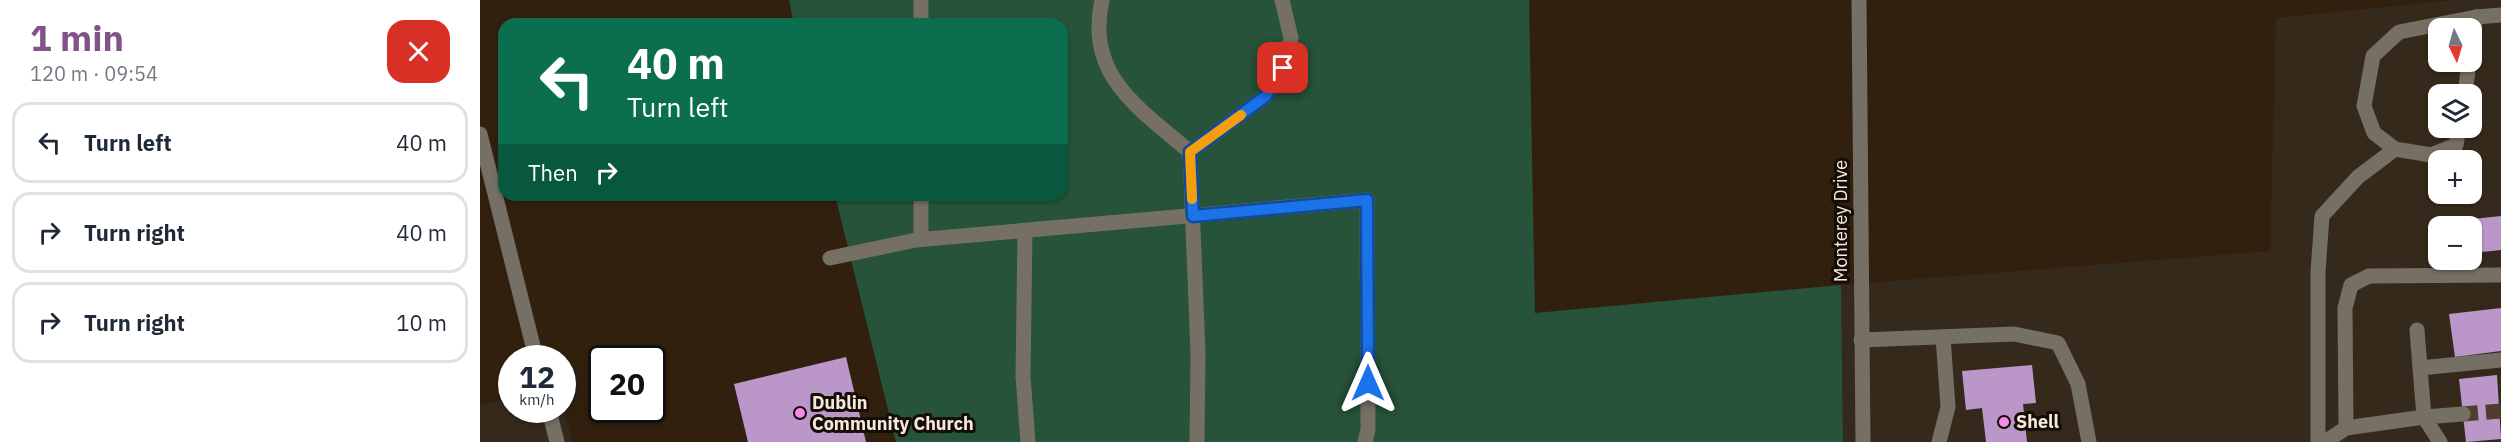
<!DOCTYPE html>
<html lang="en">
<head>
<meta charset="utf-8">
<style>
	:root { --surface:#fff; --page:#f2f2f3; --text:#1f2937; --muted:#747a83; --line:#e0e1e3; --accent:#815488 }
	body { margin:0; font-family:"IBM Plex Sans",sans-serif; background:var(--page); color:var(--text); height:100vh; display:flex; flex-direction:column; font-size:22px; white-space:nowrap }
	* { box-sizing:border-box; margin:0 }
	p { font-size:20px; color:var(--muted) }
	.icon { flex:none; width:33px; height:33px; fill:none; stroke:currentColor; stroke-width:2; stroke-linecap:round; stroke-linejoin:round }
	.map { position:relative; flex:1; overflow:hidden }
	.details { display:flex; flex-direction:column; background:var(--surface); width:480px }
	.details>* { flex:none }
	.guide { position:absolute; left:18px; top:18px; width:570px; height:183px; border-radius:18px; box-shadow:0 2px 4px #0004; background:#0b6e4f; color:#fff; overflow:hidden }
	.needle { width:39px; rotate:175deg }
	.fabs { position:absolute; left:1948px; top:18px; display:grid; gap:12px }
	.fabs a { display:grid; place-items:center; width:54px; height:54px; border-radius:12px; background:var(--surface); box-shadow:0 2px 4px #0004; font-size:30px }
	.speed { position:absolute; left:18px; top:345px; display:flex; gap:12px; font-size:30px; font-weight:700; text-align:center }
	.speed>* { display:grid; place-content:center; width:78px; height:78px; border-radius:50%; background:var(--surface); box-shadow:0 2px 4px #0004; line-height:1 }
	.speed small { font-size:15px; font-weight:400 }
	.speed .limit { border:3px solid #111; border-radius:9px; background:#fff; color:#111 }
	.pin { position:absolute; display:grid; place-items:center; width:51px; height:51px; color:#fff; margin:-26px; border-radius:12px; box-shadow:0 3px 9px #0006 }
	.me { position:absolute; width:66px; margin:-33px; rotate:0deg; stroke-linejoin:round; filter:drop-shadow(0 0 4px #0008) }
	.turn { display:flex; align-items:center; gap:21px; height:126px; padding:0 30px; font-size:27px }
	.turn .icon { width:78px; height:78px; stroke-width:2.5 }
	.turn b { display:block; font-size:42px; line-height:51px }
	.then { display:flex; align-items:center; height:57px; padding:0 30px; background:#0003; gap:12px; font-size:22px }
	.round { display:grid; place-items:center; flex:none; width:63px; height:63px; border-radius:18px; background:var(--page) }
	.summary { display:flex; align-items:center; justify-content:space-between; height:102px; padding:0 30px }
	h1 { font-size:36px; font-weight:700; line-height:45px; color:var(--accent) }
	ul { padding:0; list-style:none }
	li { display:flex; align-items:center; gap:18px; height:81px; margin:0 12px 9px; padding:0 18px; border:3px solid var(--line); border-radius:18px }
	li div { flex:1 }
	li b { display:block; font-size:22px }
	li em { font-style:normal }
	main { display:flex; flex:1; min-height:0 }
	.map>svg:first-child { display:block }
	.commercial { fill:#35291b; fill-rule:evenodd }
	.green { fill:#265339 }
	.building { fill:#ba97c8 }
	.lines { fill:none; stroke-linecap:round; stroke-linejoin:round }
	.minor-tunnel { stroke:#4f3e2e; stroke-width:15; stroke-dasharray:15 8; stroke-linecap:butt }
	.minor { stroke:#756f64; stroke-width:15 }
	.route-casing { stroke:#114b97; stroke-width:15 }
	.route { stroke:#1a73e8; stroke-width:10 }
	.slow { stroke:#f59e0b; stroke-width:10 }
	.poi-dot { fill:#f888ea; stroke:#140c05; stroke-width:2 }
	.labels { text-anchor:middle; stroke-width:6; stroke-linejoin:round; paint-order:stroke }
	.street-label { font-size:18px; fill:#f6e9de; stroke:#140c05 }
	.poi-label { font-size:18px; font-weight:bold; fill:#f6e9de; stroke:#140c05; text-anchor:start }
</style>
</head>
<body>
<main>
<section class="details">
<div class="summary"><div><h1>1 min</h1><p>120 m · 09:54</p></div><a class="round" style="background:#d93025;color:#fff"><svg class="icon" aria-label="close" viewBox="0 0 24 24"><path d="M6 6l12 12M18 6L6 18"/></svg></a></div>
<ul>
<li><svg class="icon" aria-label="left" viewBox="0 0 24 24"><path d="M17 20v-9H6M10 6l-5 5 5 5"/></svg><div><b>Turn left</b></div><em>40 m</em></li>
<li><svg class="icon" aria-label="right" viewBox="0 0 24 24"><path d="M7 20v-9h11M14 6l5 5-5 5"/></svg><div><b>Turn right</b></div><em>40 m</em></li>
<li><svg class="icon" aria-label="right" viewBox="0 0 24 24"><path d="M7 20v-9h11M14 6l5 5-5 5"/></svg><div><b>Turn right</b></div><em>10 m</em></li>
</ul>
</section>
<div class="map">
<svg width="2021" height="442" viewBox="0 0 2021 442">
	<rect width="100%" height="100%" fill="#32200f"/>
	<g class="commercial">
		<path d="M1975,0H2021V442H1363L1361,285L1790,251L1796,18ZM1959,28H1992V62H1959ZM1959,94H1992V128H1959ZM1959,160H1992V194H1959ZM1959,226H1992V260H1959Z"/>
		<path d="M31,398L32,410H82L83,404L92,442H0V405Z"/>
	</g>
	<path class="green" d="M309,0H1049L1055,313L1361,285L1363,442H416L355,195H582V24H314Z"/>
	<g class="building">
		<path d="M2021,216V250L1992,253V226H1959L1957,255L1954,223Z"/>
		<path d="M2021,308V351L1975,357L1969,314Z"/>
		<path d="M366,357L386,442H268L254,384Z"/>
		<path d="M1552,365L1556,403L1543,404L1547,442H1506L1502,408L1486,410L1482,371Z"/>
		<path d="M2017,375L2021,439L1986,442L1979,379Z"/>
	</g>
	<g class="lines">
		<path class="minor-tunnel" d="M1983,414L2021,411"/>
		<g class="minor">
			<path d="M441,0V24"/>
			<path d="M622,0C605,76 659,108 710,152L718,353L717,442"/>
			<path d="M1379,0L1383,442"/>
			<path d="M1992,43L1996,17"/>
			<path d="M1985,94L1989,62"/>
			<path d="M1979,128L1976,145L1951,155L1915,149L1894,133L1884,106L1893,56L1919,32L1996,17L2021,15"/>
			<path d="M0,134L56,358"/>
			<path d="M710,152L786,96L803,68L811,38L802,0"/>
			<path d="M545,231L543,377L548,442"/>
			<path d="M441,239V195"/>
			<path d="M350,258L436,240L887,200L888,429L885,442"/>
			<path d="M1937,330L1940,368"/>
			<path d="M1381,340L1534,334L1578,343L1598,384L1609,442"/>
			<path d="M69,410L77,442"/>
			<path d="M1866,428L1865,308L1871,285L1889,276L2021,275"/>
			<path d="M1459,442L1468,407L1463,337"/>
			<path d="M1838,442V272L1842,216L1878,177L1915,149"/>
			<path d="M1845,442L1866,428L1944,417L1940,368L2021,360"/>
			<path d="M1960,442L1944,417L1983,414"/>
		</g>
	</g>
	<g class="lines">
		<g class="route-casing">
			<path id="route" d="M803,68L786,96L710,152L713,216L887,200L888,383"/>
		</g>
		<use href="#route" class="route"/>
		<path class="slow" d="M712,199L710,152L761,115"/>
	</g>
	<g class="poi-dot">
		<circle cx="320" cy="413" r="6"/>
		<circle cx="1524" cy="422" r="6"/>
	</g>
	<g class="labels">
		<g class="street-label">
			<text transform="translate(1361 221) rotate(-90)" y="6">Monterey Drive</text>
		</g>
		<g class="poi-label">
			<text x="332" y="409">Dublin<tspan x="332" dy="21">Community Church</tspan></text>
			<text x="1536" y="428">Shell</text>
		</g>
	</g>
</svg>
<div class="fabs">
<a><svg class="needle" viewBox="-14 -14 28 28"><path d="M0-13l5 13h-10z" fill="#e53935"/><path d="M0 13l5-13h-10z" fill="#747a83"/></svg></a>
<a><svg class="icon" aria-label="layers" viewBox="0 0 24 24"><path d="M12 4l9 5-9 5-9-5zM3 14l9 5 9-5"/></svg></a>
<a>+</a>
<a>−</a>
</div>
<div class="speed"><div>12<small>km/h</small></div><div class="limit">20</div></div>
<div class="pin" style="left:803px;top:68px;background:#d93025"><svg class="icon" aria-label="arrive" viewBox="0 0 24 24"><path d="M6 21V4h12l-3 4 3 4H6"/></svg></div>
<svg class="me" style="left:888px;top:383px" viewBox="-20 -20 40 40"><path d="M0-17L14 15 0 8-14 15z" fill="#1a73e8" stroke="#fff" stroke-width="4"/></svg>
<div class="guide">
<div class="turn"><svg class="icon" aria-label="left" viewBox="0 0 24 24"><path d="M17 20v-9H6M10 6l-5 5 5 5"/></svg><div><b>40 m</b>Turn left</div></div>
<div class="then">Then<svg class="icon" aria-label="right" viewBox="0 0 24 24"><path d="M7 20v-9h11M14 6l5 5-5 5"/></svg></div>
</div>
</div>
</main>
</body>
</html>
